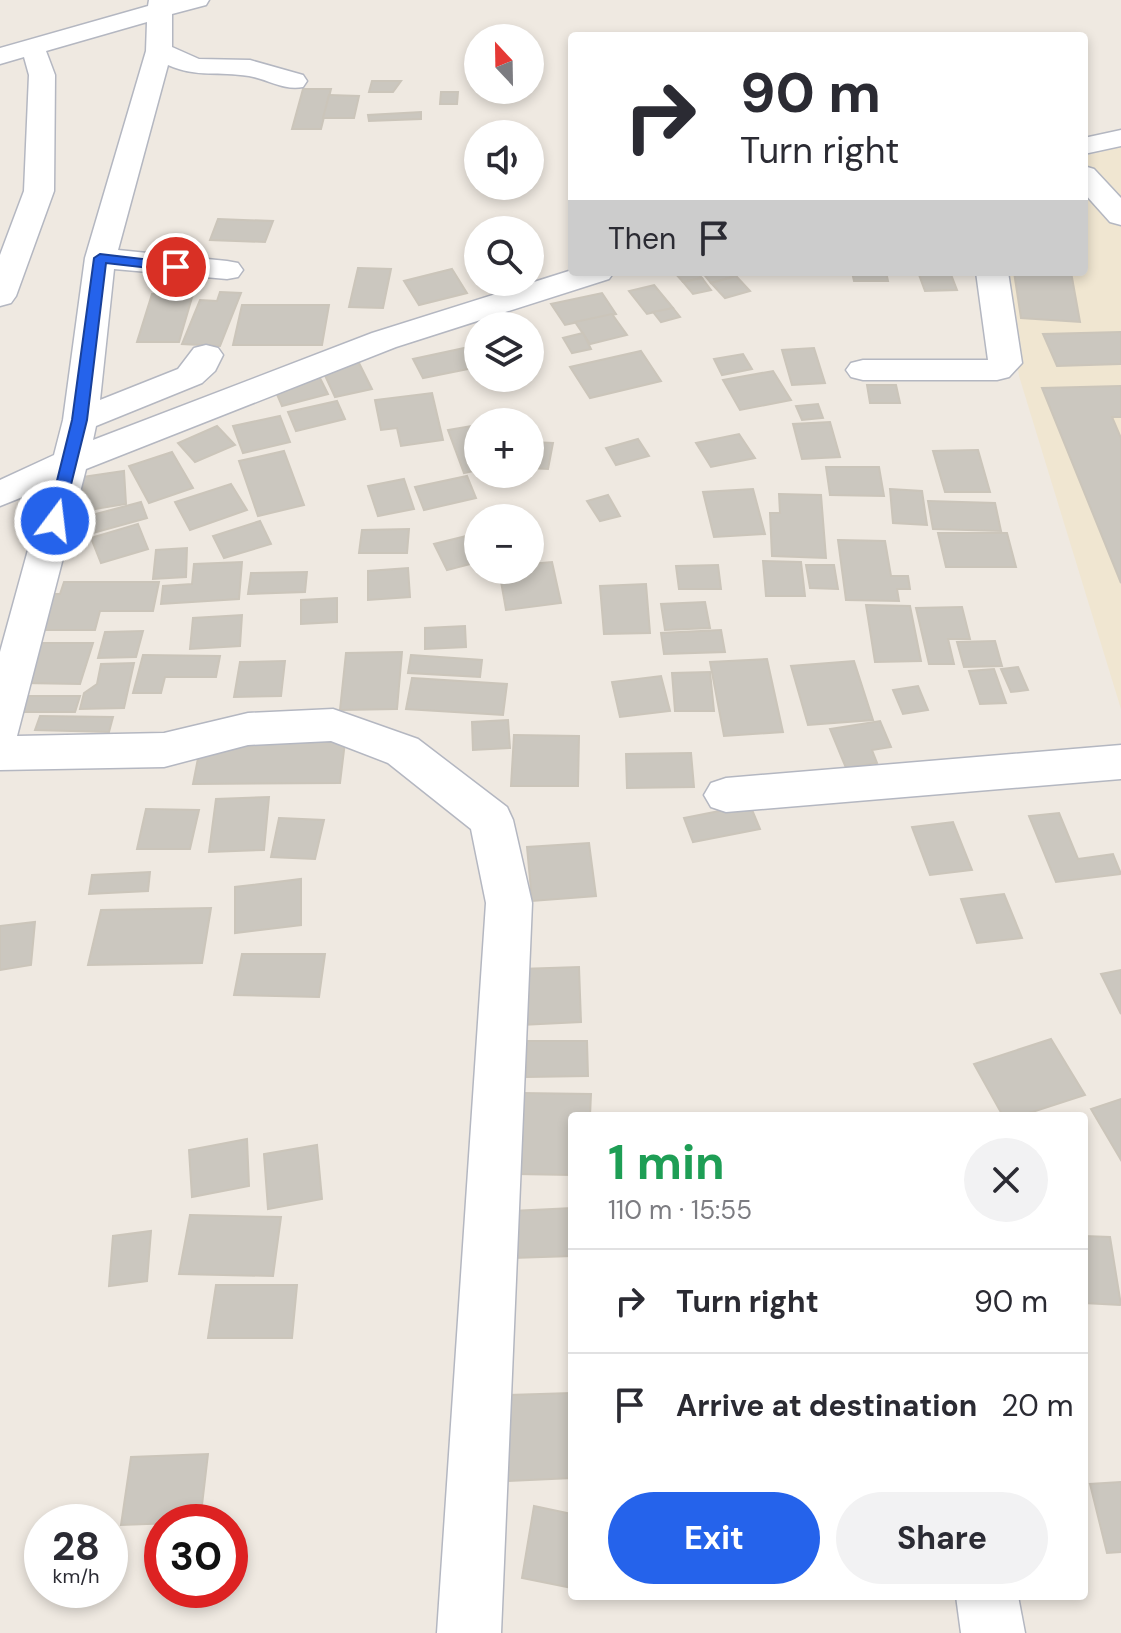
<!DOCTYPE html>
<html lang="en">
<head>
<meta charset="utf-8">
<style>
	:root { --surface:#fff; --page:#f2f2f3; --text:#2b2b33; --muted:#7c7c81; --line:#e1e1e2; --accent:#2563eb }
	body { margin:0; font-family:"DM Sans",sans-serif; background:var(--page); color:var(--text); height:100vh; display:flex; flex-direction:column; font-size:30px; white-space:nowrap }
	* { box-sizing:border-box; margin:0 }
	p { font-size:26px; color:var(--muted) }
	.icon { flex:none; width:44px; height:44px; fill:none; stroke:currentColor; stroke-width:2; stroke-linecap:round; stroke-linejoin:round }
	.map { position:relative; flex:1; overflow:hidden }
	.side { position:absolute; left:568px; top:1112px; width:520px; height:488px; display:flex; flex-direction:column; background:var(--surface); border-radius:8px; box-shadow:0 4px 12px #0003 }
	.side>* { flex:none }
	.hud { position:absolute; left:568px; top:32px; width:520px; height:244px; border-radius:8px; box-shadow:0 4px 12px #0003; background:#fff; color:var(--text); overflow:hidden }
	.needle { width:52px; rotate:338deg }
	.fabs { position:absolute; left:464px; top:24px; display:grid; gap:16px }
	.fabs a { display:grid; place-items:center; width:80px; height:80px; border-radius:50%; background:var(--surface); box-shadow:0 4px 12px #0003; font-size:40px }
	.speed { position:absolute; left:24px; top:1504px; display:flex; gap:16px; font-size:40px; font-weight:700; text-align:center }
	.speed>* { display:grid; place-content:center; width:104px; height:104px; border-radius:50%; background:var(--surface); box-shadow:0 4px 12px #0003; line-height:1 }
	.speed small { font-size:20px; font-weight:400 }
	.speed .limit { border:12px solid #d22; background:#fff; color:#111 }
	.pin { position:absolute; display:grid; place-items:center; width:68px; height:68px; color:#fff; margin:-34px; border:4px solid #fff; border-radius:50%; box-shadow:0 2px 8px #0007 }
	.me { position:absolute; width:88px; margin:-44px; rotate:15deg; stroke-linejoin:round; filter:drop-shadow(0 0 6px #0008) }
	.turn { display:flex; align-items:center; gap:28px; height:168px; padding:0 40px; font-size:36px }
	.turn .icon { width:104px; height:104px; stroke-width:2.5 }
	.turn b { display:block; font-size:56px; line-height:68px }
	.then { display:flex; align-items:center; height:76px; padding:0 40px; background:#0003; gap:16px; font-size:30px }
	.round { display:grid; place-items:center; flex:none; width:84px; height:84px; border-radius:42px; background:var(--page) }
	.head { display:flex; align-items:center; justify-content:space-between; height:136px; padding:0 40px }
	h1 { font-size:48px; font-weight:700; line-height:60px; color:#1e9e55 }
	.button { display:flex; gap:16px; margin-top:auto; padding:16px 40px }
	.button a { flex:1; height:92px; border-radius:48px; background:var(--accent); color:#fff; font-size:32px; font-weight:700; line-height:92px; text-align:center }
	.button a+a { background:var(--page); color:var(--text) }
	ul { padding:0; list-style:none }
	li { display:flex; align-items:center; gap:24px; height:104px; padding:0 40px; border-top:2px solid var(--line) }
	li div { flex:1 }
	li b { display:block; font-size:30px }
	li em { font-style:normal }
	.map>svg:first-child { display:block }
	.education { fill:#f0e6d1 }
	.building { fill:#cbc7bf; stroke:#cbc5ba; stroke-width:2 }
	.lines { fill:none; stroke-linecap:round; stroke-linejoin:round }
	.minor-casing { stroke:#b4b7c1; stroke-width:3 }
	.minor { fill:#fff; fill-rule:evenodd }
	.route { fill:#2563eb; stroke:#184099; stroke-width:2 }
</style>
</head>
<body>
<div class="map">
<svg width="1121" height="1633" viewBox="0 0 1121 1633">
	<rect width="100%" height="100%" fill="#efe9e1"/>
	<path class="education" d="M1121,147V709L1019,376L1005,272H1084V156Z"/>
	<g class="building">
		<path d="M372,81H401L393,92H369Z"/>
		<path d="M303,89H331L321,129H292Z"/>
		<path d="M441,92H458L457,104H440Z"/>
		<path d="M329,95L359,96L354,118H323Z"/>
		<path d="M421,112V119L369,121L368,115Z"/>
		<path d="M218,219L273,221L265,242L210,240Z"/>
		<path d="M358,268L391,269L383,308L349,307Z"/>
		<path d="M452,269L467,293L419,305L404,281Z"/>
		<path d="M674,272H697L702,278L683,282Z"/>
		<path d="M702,272H732L736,276L711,283Z"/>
		<path d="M852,272H886L888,281H854Z"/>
		<path d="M918,272H950L957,290L925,291Z"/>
		<path d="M1014,272H1071L1080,322L1021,318Z"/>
		<path d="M736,276L750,291L725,298L711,283Z"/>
		<path d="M702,278L711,290L693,294L683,282Z"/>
		<path d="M654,285L673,308L647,314L629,291Z"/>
		<path d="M220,292L241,293L220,346L182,344L200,300L217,301Z"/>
		<path d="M602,293L616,314L565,325L551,304Z"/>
		<path d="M152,294H193L179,342H137Z"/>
		<path d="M242,305H329L322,345H233Z"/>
		<path d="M673,308L680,317L661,322L653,312Z"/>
		<path d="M612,314L627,335L590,344L575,322Z"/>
		<path d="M1121,332V364L1057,366L1043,334Z"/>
		<path d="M583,333L591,349L572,353L563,338Z"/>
		<path d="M478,345V366L468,369L423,378L413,359Z"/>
		<path d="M814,348L825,383L792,385L782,350Z"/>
		<path d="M641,351L661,381L590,398L570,367Z"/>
		<path d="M743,354L752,369L722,375L714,359Z"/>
		<path d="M358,361L372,389L335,397L322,369Z"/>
		<path d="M773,371L791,400L740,410L723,380Z"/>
		<path d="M318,374L328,394L282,406L273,385Z"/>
		<path d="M867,385H896L900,403H870Z"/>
		<path d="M1121,386V417H1112L1121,438V583L1042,388Z"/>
		<path d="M432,393L443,440L401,446L397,428L381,430L375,400Z"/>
		<path d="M337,401L345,419L296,431L288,412Z"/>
		<path d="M818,404L823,418L802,420L796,406Z"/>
		<path d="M280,416L290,442L243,453L233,426Z"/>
		<path d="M830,422L840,457L802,459L793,424Z"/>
		<path d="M478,425V470L464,473L448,430Z"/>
		<path d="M217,426L235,445L195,462L178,443Z"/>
		<path d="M739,434L755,458L711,467L696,443Z"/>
		<path d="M638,439L649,456L616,465L606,448Z"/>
		<path d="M530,442L553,443L548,469L530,468Z"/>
		<path d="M978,450L990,492H945L933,451Z"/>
		<path d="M284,451L304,505L258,516L239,461Z"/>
		<path d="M172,452L193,488L149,503L129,466Z"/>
		<path d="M826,467H879L884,496L830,495Z"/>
		<path d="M124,471L126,504L76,512L75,478Z"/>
		<path d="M467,476L476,498L424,510L415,487Z"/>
		<path d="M404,479L414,509L378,516L368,486Z"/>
		<path d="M231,484L247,510L190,530L175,502Z"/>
		<path d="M753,489L765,534L714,537L703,492Z"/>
		<path d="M890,489L922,491L927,525L893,523Z"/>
		<path d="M779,494L821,495L826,558L772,556L770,513H780Z"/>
		<path d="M608,495L620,516L600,521L587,501Z"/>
		<path d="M928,501L995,503L1001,531L933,529Z"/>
		<path d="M141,502L147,518L82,536L77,519Z"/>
		<path d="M260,521L271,544L224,558L213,536Z"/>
		<path d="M138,524L148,549L101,563L91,538Z"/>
		<path d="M409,529L407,553H359L362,530Z"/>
		<path d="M478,533V562L447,570L434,544Z"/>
		<path d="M938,533H1007L1016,567H946Z"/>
		<path d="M838,540L885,541L891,576H908L910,589H897L899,601L846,600Z"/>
		<path d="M187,548L186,577L153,579L156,550Z"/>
		<path d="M763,561L801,562L805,596H766Z"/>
		<path d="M242,562L239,599L161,604L163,586L192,584L194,564Z"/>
		<path d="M552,562L561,603L506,610L499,570H530V564Z"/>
		<path d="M718,565L721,589H679L676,566Z"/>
		<path d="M806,565H834L838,589L810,588Z"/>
		<path d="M408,568L410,597L368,600V571Z"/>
		<path d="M307,572L305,592L248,594L251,573Z"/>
		<path d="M64,582H159L153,611H100L95,630H33L44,594H60Z"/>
		<path d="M646,584L650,633L604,634L600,586Z"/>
		<path d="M337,598V622L301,624V600Z"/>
		<path d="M705,602L710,628L665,630L661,604Z"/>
		<path d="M866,605L910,606L921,661L875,662Z"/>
		<path d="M962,607L970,639H948L954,664H929L916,608Z"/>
		<path d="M242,615L240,646L190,649L193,618Z"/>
		<path d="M465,626L466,647L425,649V628Z"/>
		<path d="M721,630L725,652L664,654L661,633Z"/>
		<path d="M143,631L136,657L98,658L105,632Z"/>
		<path d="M995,641L1002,666L964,667L957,642Z"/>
		<path d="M37,643H93L80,684L23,683Z"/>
		<path d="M402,652L397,709L340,710L346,653Z"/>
		<path d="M143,655L220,656L216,677H165L161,693H133Z"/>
		<path d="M411,655L482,660L480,677L408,673Z"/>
		<path d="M767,659L783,732L724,736L710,662Z"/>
		<path d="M285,661L281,696L234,697L240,662Z"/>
		<path d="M854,661L873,720L808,725L791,666Z"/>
		<path d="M134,663L124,708L80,709L84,693L97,684L101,664Z"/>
		<path d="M1018,667L1028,690L1011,692L1001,669Z"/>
		<path d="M994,669L1006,703L980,704L969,671Z"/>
		<path d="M710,672L714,711H675L672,673Z"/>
		<path d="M661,676L670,711L620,717L612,682Z"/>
		<path d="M412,678L507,684L503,715L406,709Z"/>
		<path d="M918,686L928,710L903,714L893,690Z"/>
		<path d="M21,696H80L75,712H15Z"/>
		<path d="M40,716L113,717L109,732L35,730Z"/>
		<path d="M508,720L510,748L473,750L472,722Z"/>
		<path d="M880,721L891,747L872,750L877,763L846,768L830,729Z"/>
		<path d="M514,735L579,736L578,786H511Z"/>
		<path d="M345,742L340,783L193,784L201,743Z"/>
		<path d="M691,753L694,787L627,788L626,754Z"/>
		<path d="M269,797L264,850L209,852L216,799Z"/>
		<path d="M750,805L760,829L693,842L684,818Z"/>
		<path d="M146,809L199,810L190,849H137Z"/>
		<path d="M1059,813L1078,859L1113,854L1121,874L1056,882L1029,816Z"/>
		<path d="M279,818L324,820L315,859L271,857Z"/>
		<path d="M953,822L972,870L930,875L912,827Z"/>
		<path d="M589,843L596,896L532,901L527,847Z"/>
		<path d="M150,872L148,891L89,894L92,875Z"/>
		<path d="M301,879V925L235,933V887Z"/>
		<path d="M1004,894L1022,938L977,943L961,899Z"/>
		<path d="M211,908L202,963L88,965L101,910Z"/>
		<path d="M35,922L31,965L0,970V926Z"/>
		<path d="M242,954H325L319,997L234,995Z"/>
		<path d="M579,967L581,1022L521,1025L520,969Z"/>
		<path d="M1121,970V1014L1101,974Z"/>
		<path d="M1051,1039L1085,1095L1020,1116H1003L974,1064Z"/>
		<path d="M527,1041H587L588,1076L526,1077Z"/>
		<path d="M520,1093L591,1094L590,1116H572V1175L517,1174Z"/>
		<path d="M1121,1099V1160L1091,1109Z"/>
		<path d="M247,1139L249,1186L192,1197L189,1150Z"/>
		<path d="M317,1145L322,1199L268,1209L264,1154Z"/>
		<path d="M572,1208V1256L513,1258L512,1211Z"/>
		<path d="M190,1215L281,1217L273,1276L179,1274Z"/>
		<path d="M151,1231L147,1281L109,1286L113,1236Z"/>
		<path d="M1084,1236L1110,1237L1121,1305L1084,1303Z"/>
		<path d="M216,1285H297L292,1338H208Z"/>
		<path d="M571,1393L572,1478L506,1481V1395Z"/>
		<path d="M208,1454L200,1522L121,1525L131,1457Z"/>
		<path d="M1121,1482V1552L1107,1553L1090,1484Z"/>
		<path d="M534,1506L572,1514V1588L522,1578Z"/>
	</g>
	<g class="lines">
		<g class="minor-casing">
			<g id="minor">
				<path d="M149,0H209L206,5L172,14V47L199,59L250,60L303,75L307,81L303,87C284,91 267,79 249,76C218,71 198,78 168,65L118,250L227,261L238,263L243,270L238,277L227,279L114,269L100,400L178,369L194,348L206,345L218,348L223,355L215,371L202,383L96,426L93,440L372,333L572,270L614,272L609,279L396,347L86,469L17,736L164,733L248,713L333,709L418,739L507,807L513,820L532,903L501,1633H437L486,903L471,829L388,763L331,741L248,745L164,767L0,770V652L45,488L0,506V480L54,455L63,420L85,258L146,51L147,22L46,51L55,75L54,191L16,296L11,303L0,306V255L24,191L29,75L24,57L0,64V48L148,6Z"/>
				<path d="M1121,130V146L1084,154V138Z"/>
				<path d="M1084,166L1094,169L1121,198V225L1110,222L1084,193Z"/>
				<path d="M976,272H1008L1022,363L1009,377L997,380H863L851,377L846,370L851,363L863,360H988Z"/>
				<path d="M1121,745V779L726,812L711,807L704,795L711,783L726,778Z"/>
				<path d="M956,1596H1018L1025,1633H961Z"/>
			</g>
		</g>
		<use href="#minor" class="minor"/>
	</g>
	<path class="route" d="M100,254L176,263L182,267L176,271L106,263L87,420L62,521L55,527L47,521L72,420L94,258Z"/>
</svg>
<div class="fabs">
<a><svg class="needle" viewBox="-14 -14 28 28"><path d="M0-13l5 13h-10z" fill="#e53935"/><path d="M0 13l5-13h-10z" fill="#7c7c81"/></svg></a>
<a><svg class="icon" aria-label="sound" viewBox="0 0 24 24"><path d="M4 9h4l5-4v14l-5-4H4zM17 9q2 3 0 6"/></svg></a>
<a><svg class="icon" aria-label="search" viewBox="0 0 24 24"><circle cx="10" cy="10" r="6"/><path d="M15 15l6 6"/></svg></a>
<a><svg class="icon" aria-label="layers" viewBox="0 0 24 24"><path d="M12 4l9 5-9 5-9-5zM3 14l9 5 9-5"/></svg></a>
<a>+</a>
<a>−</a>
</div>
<div class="speed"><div>28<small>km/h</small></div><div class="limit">30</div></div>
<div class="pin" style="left:176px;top:267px;background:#d93025"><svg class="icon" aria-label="arrive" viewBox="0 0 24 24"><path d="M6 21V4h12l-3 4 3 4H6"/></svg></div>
<svg class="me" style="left:55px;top:521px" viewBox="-20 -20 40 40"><circle r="17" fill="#2563eb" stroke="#fff" stroke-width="3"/><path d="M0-11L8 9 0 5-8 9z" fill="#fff"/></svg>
<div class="hud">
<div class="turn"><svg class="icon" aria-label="right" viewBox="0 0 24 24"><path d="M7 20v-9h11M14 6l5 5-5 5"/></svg><div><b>90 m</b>Turn right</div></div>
<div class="then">Then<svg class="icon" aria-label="arrive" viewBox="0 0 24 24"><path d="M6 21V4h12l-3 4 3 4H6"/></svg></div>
</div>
<section class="side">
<div class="head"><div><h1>1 min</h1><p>110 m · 15:55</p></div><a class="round"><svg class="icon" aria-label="close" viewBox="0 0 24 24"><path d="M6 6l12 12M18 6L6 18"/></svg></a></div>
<ul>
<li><svg class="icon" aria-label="right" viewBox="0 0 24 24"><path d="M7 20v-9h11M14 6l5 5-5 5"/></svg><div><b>Turn right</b></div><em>90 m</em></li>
<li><svg class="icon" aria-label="arrive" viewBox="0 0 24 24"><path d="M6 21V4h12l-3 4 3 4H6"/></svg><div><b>Arrive at destination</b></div><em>20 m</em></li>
</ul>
<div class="button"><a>Exit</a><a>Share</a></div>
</section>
</div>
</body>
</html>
